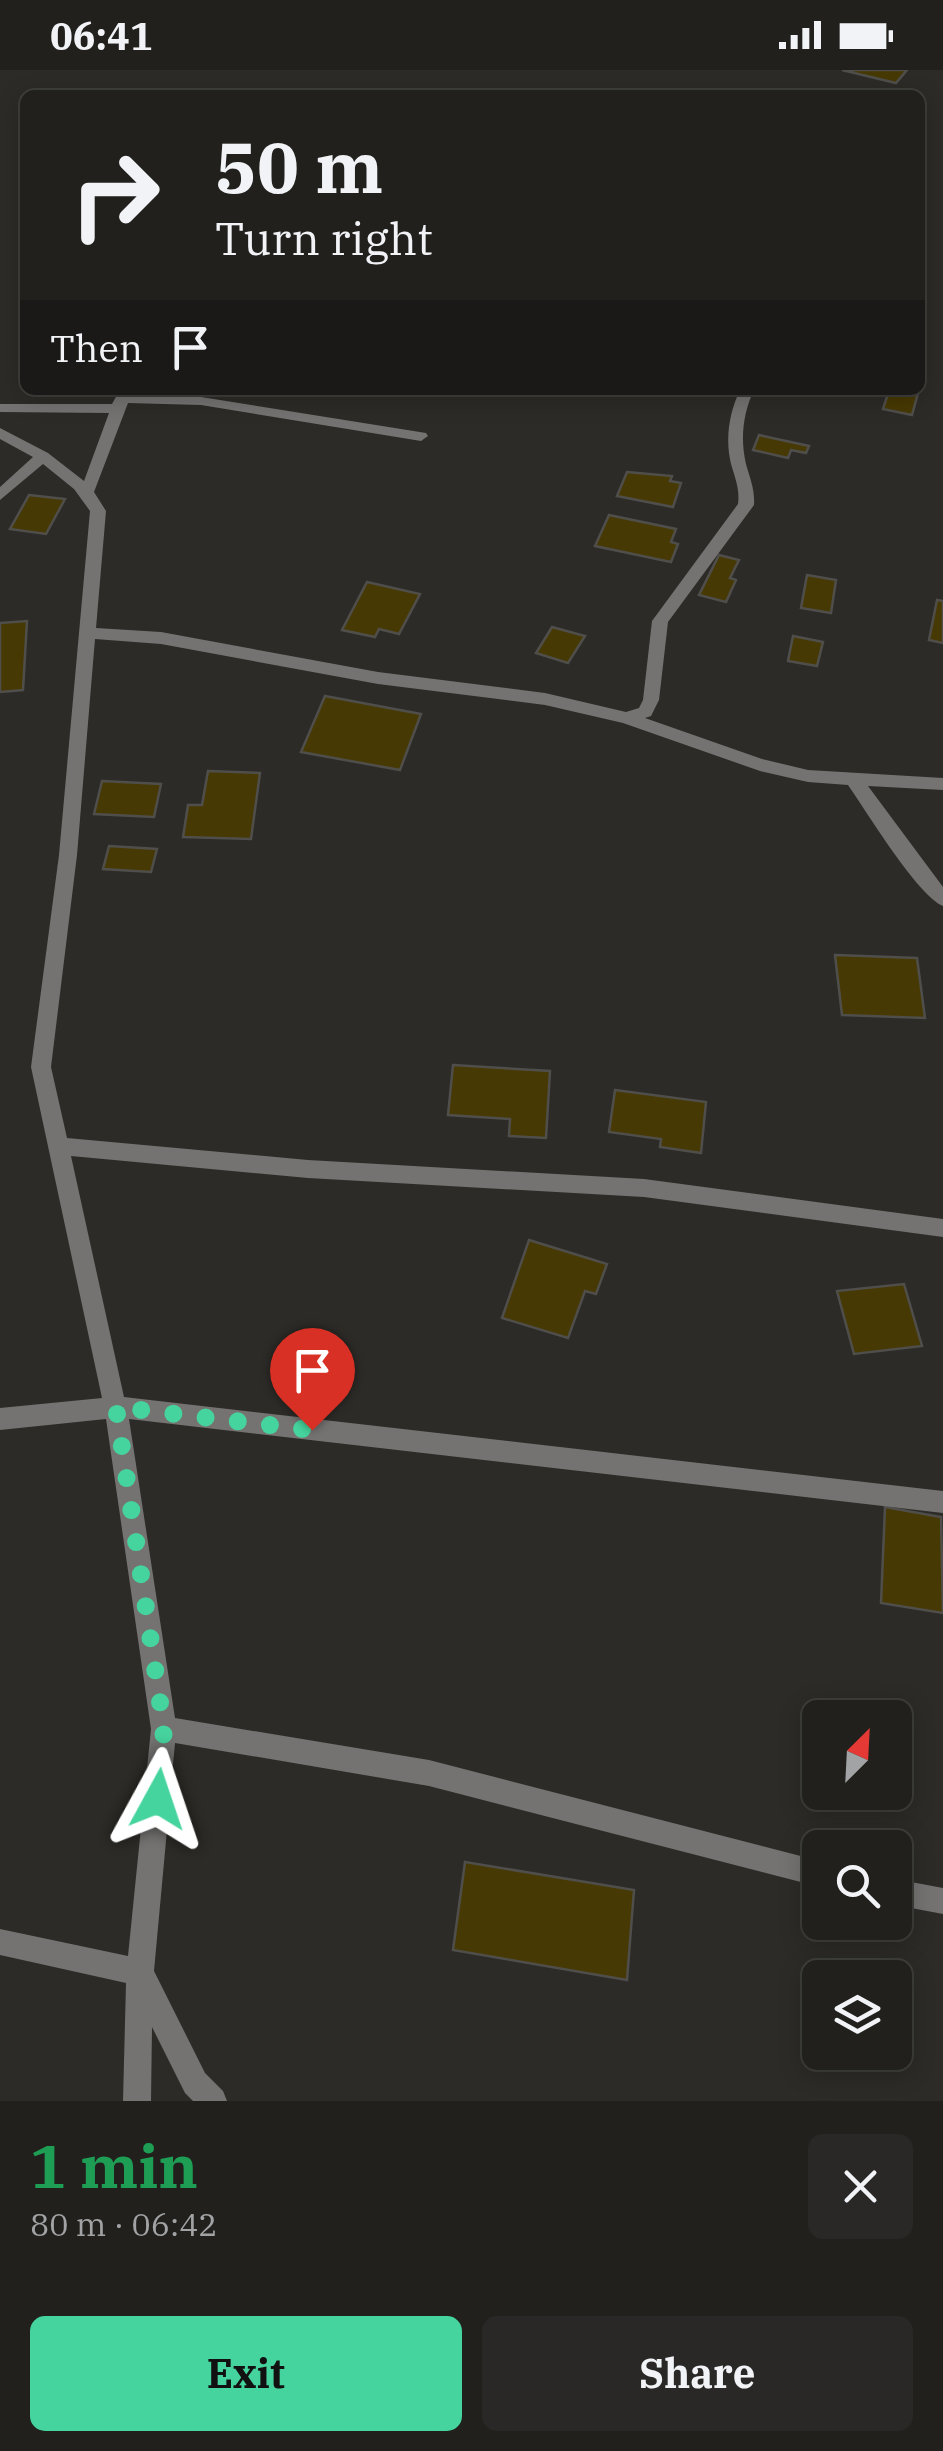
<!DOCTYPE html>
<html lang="en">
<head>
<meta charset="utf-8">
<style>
	:root { --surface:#21201d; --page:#292826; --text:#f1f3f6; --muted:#a2a3a4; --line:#3e3e3b; --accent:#46d49e }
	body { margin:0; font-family:"IBM Plex Serif",serif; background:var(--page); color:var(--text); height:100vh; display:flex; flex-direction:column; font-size:38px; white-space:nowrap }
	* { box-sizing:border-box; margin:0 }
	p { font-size:32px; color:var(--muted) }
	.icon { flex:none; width:55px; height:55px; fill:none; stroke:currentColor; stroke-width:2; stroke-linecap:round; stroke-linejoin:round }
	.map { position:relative; height:2031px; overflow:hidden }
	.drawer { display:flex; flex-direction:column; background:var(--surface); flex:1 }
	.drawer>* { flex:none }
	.guide { position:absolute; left:20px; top:20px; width:905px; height:305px; border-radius:15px; box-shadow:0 5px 25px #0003,0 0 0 2px var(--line); background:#21201d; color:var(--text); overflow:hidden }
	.needle { width:65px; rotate:24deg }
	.tools { position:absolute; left:802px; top:1630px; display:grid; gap:20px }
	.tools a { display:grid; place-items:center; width:110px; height:110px; border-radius:15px; background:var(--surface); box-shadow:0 5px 25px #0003,0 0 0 2px var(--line); font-size:50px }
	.pin { position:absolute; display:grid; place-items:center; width:85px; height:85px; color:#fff; margin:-102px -42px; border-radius:50% 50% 50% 0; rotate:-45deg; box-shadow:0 0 10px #0007 }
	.pin .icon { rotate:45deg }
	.me { position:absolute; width:110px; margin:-55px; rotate:5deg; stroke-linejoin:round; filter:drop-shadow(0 0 8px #0008) }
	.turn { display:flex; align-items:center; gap:35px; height:210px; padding:0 30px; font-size:45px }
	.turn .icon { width:130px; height:130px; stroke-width:2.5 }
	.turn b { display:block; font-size:70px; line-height:85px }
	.then { display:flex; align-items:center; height:95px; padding:0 30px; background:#0003; gap:20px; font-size:38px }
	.round { display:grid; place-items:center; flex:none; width:105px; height:105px; border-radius:15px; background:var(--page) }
	.overview { display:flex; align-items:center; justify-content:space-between; height:170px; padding:0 30px }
	h1 { font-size:60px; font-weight:800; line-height:75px; color:#1e9e55 }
	.button { display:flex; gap:20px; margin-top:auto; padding:20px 30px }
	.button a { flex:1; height:115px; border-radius:15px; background:var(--accent); color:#111; font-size:40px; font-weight:800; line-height:115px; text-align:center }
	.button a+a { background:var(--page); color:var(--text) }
	.status { display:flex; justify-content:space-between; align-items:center; height:70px; padding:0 50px; background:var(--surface); direction:ltr }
	.status svg { height:28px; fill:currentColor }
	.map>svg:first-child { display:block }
	.building { fill:#473903; stroke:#4f4e4a; stroke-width:2.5 }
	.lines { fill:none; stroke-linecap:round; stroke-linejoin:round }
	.minor { fill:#747372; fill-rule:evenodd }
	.route { stroke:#46d49e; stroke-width:18; stroke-dasharray:0 32.4 }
</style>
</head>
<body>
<div class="status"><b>06:41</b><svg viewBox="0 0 49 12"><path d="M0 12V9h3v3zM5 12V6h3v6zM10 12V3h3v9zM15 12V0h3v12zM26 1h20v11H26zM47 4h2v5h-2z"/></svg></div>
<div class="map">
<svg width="943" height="2031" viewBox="0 0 943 2031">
	<rect width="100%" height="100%" fill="#2c2b27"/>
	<g class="building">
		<path d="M842,0H907L896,13Z"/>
		<path d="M889,320L918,323L912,345L883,339Z"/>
		<path d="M759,365L809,376L806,383L791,380L788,388L753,380Z"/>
		<path d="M627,402L672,406L670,411L681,413L673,437L617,426Z"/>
		<path d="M29,425L65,429L46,464L10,459Z"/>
		<path d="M609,445L676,459L671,472L678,474L671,492L595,476Z"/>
		<path d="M719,485L739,490L730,508L736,510L726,532L699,525Z"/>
		<path d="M807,505L836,510L831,543L801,538Z"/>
		<path d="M367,512L420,524L399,564L379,559L375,567L342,560Z"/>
		<path d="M937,530L943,531V573L929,570Z"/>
		<path d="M27,551L23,620L0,622V553Z"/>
		<path d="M552,557L585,566L568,593L536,583Z"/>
		<path d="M793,566L823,572L817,596L788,591Z"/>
		<path d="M325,626L421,644L400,700L301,682Z"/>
		<path d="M208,701L260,703L251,769L183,767L188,735H202Z"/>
		<path d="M102,711L161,714L154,747L94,744Z"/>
		<path d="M109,776L157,779L151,802L103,799Z"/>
		<path d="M835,885L917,888L925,948L842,945Z"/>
		<path d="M453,995L550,1001L546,1068L509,1066L510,1049L448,1045Z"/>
		<path d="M615,1020L706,1032L701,1083L660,1077L661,1069L609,1062Z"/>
		<path d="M529,1170L607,1194L596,1224L585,1221L568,1268L502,1248Z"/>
		<path d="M904,1214L922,1276L854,1284L837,1221Z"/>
		<path d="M885,1437L941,1447L943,1543L881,1533Z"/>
		<path d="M465,1792L634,1820L627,1910L453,1880Z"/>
	</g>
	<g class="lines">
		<g class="minor">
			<path d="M740,320H754C743,343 740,369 746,394C750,409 755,419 754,435L668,552L659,630L651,646L645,648L762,689L808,700L943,708V720L868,716L943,817V836C917,825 867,742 848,715L808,712L760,701L623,653L545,635L378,614L161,574L95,569L77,785L51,997L67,1068L308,1090L644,1109L943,1149V1167L644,1127L308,1108L71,1086L124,1327L943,1421V1443L129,1349L175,1648L429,1690L820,1791V1817L429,1716L175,1673L154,1901L205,2003L223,2021L227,2031H193L185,2023L152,1957L151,2031H123L126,1913L0,1885V1859L128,1886L151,1659L106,1349L0,1360V1338L102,1328L31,997L59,785L90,441L74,419L43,394L0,430V417L33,387L0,369V358L48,383L84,411L109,343L0,342V334H112L117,325L122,324L201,327L426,363L428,366L421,371L201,335L128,333L94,422L106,441L96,558L161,562L378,602L545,623L626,642L639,638L643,630L652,551L738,434C740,419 735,408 731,394C725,369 729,343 740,320Z"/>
			<path d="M895,1809L943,1818V1844L895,1835Z"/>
		</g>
	</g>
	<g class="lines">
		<path class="route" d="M158,1729L164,1659L116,1337L312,1360"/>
	</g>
</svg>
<div class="tools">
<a><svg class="needle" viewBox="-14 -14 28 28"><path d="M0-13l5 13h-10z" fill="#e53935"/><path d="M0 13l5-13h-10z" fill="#a2a3a4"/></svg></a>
<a><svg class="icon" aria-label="search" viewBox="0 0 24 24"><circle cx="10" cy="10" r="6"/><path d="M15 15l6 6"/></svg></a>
<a><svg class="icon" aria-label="layers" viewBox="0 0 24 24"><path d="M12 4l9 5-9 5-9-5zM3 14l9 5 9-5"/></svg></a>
</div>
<div class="pin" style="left:312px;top:1360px;background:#d93025"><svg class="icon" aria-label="arrive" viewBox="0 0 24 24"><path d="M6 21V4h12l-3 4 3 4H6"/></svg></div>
<svg class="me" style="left:158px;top:1729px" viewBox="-20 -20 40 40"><path d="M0-17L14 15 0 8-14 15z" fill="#46d49e" stroke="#fff" stroke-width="4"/></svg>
<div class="guide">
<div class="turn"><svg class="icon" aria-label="right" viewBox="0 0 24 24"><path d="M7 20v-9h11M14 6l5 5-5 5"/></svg><div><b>50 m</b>Turn right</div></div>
<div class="then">Then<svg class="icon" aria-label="arrive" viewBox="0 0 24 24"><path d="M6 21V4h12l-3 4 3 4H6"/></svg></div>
</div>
</div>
<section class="drawer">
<div class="overview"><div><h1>1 min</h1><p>80 m · 06:42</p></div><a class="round"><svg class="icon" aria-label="close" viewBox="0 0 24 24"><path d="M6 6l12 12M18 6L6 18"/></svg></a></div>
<div class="button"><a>Exit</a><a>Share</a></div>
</section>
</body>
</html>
